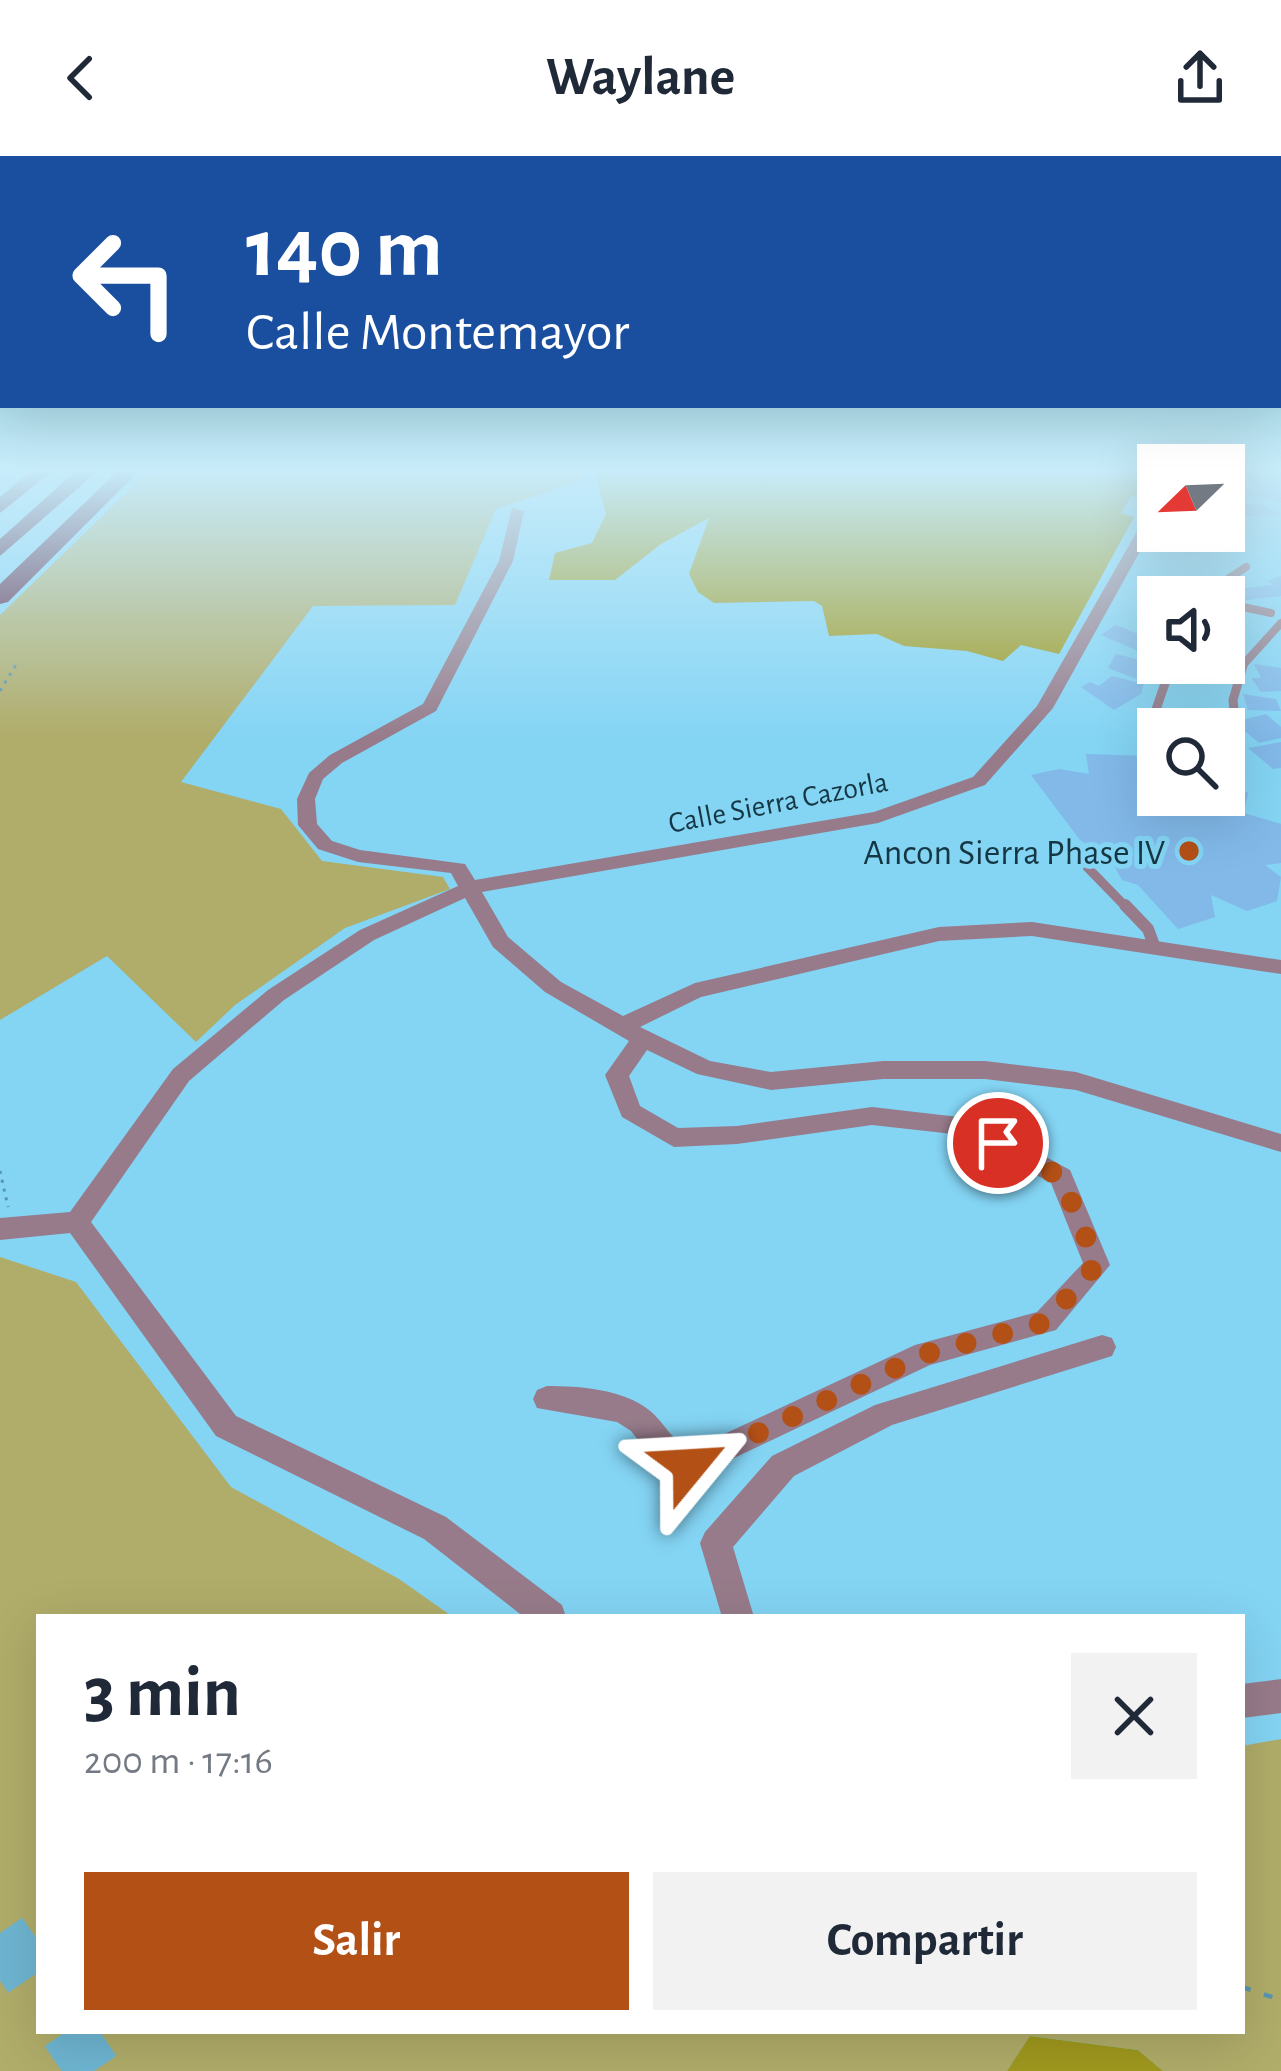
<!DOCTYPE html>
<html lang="es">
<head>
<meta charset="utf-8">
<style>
	:root { --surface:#fff; --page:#f2f2f3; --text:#1f2937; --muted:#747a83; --accent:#b35016 }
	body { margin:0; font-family:"Alegreya Sans",sans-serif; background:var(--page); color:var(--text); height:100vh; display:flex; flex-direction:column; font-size:45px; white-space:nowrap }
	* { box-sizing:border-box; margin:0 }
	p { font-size:39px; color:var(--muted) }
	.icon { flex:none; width:66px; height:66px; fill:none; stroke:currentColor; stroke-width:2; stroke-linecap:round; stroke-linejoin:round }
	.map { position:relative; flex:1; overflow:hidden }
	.drawer { position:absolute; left:36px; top:1458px; width:1209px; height:420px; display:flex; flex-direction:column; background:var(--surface); border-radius:0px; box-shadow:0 12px 48px #0002 }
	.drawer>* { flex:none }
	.hud { position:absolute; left:0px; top:0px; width:1281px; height:252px; box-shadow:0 12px 48px #0002; background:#1a4fa0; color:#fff; overflow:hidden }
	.needle { width:78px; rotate:247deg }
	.buttons { position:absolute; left:1137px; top:288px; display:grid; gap:24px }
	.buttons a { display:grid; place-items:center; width:108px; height:108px; border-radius:0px; background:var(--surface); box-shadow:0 12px 48px #0002; font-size:60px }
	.pin { position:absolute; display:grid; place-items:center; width:102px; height:102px; color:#fff; margin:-51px; border:6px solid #fff; border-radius:50%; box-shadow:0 3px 12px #0007 }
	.me { position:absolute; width:132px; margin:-66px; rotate:63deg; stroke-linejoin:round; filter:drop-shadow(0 0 9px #0008) }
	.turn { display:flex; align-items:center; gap:42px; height:252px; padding:0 48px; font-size:54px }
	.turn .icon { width:156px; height:156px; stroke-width:2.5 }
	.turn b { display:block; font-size:84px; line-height:102px }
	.round { display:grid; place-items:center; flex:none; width:126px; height:126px; border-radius:0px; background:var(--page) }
	.head { display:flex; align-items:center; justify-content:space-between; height:204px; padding:0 48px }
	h1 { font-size:72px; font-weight:700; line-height:90px }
	.action { display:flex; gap:24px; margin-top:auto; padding:24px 48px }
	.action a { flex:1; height:138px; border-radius:0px; background:var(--accent); color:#fff; font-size:48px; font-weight:700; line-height:138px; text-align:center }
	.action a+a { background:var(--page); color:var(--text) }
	header { display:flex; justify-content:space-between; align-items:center; height:156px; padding:0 48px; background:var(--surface); font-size:54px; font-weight:700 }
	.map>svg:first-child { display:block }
	.green { fill:#b0ac69 }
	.forest { fill:#9f981e }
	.building { fill:#82b9e9 }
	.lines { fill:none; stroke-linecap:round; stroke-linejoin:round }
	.motorway-tunnel { stroke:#6eb5d1; stroke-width:54; stroke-dasharray:54 27; stroke-linecap:butt }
	.path-far1 { stroke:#5896af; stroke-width:3; stroke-dasharray:3 6; stroke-linecap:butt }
	.path { stroke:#5896af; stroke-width:4.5; stroke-dasharray:9 14; stroke-linecap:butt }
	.service-far2 { stroke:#977b8a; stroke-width:8 }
	.service-far1 { stroke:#977b8a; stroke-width:9 }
	.service { stroke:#977b8a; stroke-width:12 }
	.minor { fill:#977b8a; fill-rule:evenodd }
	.motorway { fill:#5a2445; fill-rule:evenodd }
	.route { stroke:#b35016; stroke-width:21; stroke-dasharray:0 37.8 }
	.poi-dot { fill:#b35016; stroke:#84d4f4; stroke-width:4.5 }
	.labels { text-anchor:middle; stroke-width:10; stroke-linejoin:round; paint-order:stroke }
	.far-street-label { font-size:30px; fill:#153744; stroke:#84d4f4 }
	.poi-label { font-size:36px; fill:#153744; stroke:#84d4f4; text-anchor:end }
</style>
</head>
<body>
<header><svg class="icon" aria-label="back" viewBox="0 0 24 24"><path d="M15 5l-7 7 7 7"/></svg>Waylane<svg class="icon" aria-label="share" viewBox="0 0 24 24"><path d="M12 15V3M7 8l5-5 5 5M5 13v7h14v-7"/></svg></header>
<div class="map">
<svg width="1281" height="1915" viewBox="0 0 1281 1915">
	<rect width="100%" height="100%" fill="#84d4f4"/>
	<g class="green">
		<path d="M150,314H583L584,323L496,353L455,449L313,450L181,626L281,653L322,705L443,721L450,733L345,772L235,849L196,886L107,800L0,864V459Z"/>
		<path d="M0,1101L76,1126L231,1331L399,1423L453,1461H39V1875H1242V1590L1281,1583V1915H1163L1138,1894L1031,1880L1007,1915H0Z"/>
	</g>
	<g class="forest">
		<path d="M594,314H1158V325L1147,342L1131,340L1121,357L1134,361L1059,498L1021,489L1003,505L967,495L904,490L877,478L829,480L822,450L814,445L714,447L698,436L689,418L709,362L661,388L615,424H549L555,397L592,387L606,358Z"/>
		<path d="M1030,1880L1138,1894L1163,1915H1007Z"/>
	</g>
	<g class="building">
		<path d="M1250,316L1281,335V347L1231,335L1235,329L1261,336L1237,321Z"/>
		<path d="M1224,346L1264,349L1281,359L1228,360Z"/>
		<path d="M1281,420V440L1239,445L1230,434L1273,429L1268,425Z"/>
		<path d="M1116,469L1158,486V488L1145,498L1101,479Z"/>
		<path d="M1116,498L1149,506L1139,524L1108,512Z"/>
		<path d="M1254,508L1281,512V535L1261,536L1251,522H1261Z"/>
		<path d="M1112,520L1144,528L1141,538L1114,554L1081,531L1090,526L1099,530Z"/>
		<path d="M1243,538L1276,543L1281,555L1248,554Z"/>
		<path d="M1266,558L1281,571V582L1259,587L1234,566Z"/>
		<path d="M1281,586V612L1273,613L1248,592Z"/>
		<path d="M1086,598L1147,600L1158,615V639H1224V615L1229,617L1226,624L1248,637L1244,657L1281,668V707L1265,709L1281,721L1277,745L1247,755L1211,739L1215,761L1178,773L1138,729L1122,724L1112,706L1080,684L1031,619L1059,613L1089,618Z"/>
	</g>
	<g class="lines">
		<g class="motorway-tunnel">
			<path d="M0,1777L39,1834"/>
			<path d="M67,1875L94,1915"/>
		</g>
		<g class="path-far1">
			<path d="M0,535L17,507"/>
			<path d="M0,1015L8,1051"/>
		</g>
		<path class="path" d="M1242,1831L1281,1844"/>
		<g class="service-far2">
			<path d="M1201,441L1246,411"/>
			<path d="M1224,447L1271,457"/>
			<path d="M1243,509L1281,467"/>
		</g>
		<g class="service-far1">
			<path d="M1150,571L1172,507"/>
			<path d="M1239,602L1233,544L1244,506"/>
			<path d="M1093,697L1085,702L1087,711L1127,752"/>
		</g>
		<path class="service" d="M1125,749L1148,773L1155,792"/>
		<g class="minor">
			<path d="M1158,347V363L1053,552L985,629L878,667L482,736L508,781L561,826L623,860L695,827L939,771L1032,766L1281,804V818L1032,780L939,785L701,841L640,871L710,905L771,916L883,905H985L1076,916L1281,978V996L1076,934L985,923H883L771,934L697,918L647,894L629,920L640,950L678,972L737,970L872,951L976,963L1070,1014L1110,1109L1056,1174L930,1209L690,1323L656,1307L631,1275L617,1266L537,1252L533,1243L537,1234L547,1230C579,1230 623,1233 649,1254C665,1267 671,1284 690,1294L915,1189L1037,1156L1083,1107L1051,1027L962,979L872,969L737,988L674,991L622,961L605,919L629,885L545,836L493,791L465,742L374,784L284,844L189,925L91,1066L236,1260L446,1361L562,1449L566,1461H524L424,1383L216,1280L70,1077L0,1084V1062L70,1056L173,913L268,834L360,774L458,730L451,717L358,706L318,693L298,669L297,643L309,617L330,599L423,548L499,405L512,352L524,355L513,405L436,555L342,607L323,623L315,643L317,668L332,685L360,694L465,708L475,724L874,656L973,621L1037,550L1151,351Z"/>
			<path d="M1224,364L1237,367L1239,370L1232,374L1224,372Z"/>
			<path d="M1102,1179L1112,1182L1116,1191L1112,1200L892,1269L794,1320L733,1391L754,1461H722L700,1387L705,1376L772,1300L875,1249Z"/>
			<path d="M1281,1523V1557L1242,1562V1528Z"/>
		</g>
		<g class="motorway">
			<path d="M32,314H54L0,357V341Z"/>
			<path d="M77,314H99L0,400V383Z"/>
			<path d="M119,314H140L8,446L0,448V428Z"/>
		</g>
	</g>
	<linearGradient id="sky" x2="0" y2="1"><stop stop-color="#5cb5c2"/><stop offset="0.54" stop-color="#c8ecfa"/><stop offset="1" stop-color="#c8ecfa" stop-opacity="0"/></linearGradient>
	<rect width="1281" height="582" fill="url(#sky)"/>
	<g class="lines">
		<path class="route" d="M690,1309L925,1198L1046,1166L1097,1108L1061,1021L998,987"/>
	</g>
	<circle class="poi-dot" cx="1189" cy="695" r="12"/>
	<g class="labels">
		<g class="far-street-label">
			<text transform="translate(778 646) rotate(-11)" y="10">Calle Sierra Cazorla</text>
		</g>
		<g class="poi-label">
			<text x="1165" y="708">Ancon Sierra Phase IV</text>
		</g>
	</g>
</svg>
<div class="buttons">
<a><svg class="needle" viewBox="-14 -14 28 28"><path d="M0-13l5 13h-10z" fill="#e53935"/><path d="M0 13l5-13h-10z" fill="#747a83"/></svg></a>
<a><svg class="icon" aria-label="sound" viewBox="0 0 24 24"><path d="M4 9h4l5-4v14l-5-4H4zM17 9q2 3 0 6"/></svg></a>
<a><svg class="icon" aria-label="search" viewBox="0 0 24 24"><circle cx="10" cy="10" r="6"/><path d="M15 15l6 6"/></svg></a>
</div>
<div class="pin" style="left:998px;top:987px;background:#d93025"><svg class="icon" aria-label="arrive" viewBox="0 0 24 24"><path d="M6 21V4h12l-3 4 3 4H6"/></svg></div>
<svg class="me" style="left:690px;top:1309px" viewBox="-20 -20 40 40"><path d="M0-17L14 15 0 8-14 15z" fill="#b35016" stroke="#fff" stroke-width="4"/></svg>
<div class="hud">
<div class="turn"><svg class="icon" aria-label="left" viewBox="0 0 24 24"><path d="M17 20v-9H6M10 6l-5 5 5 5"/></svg><div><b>140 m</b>Calle Montemayor</div></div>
</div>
<section class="drawer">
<div class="head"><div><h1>3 min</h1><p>200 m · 17:16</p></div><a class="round"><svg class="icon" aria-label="close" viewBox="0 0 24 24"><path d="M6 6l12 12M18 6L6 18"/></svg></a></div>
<div class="action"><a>Salir</a><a>Compartir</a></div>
</section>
</div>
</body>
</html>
